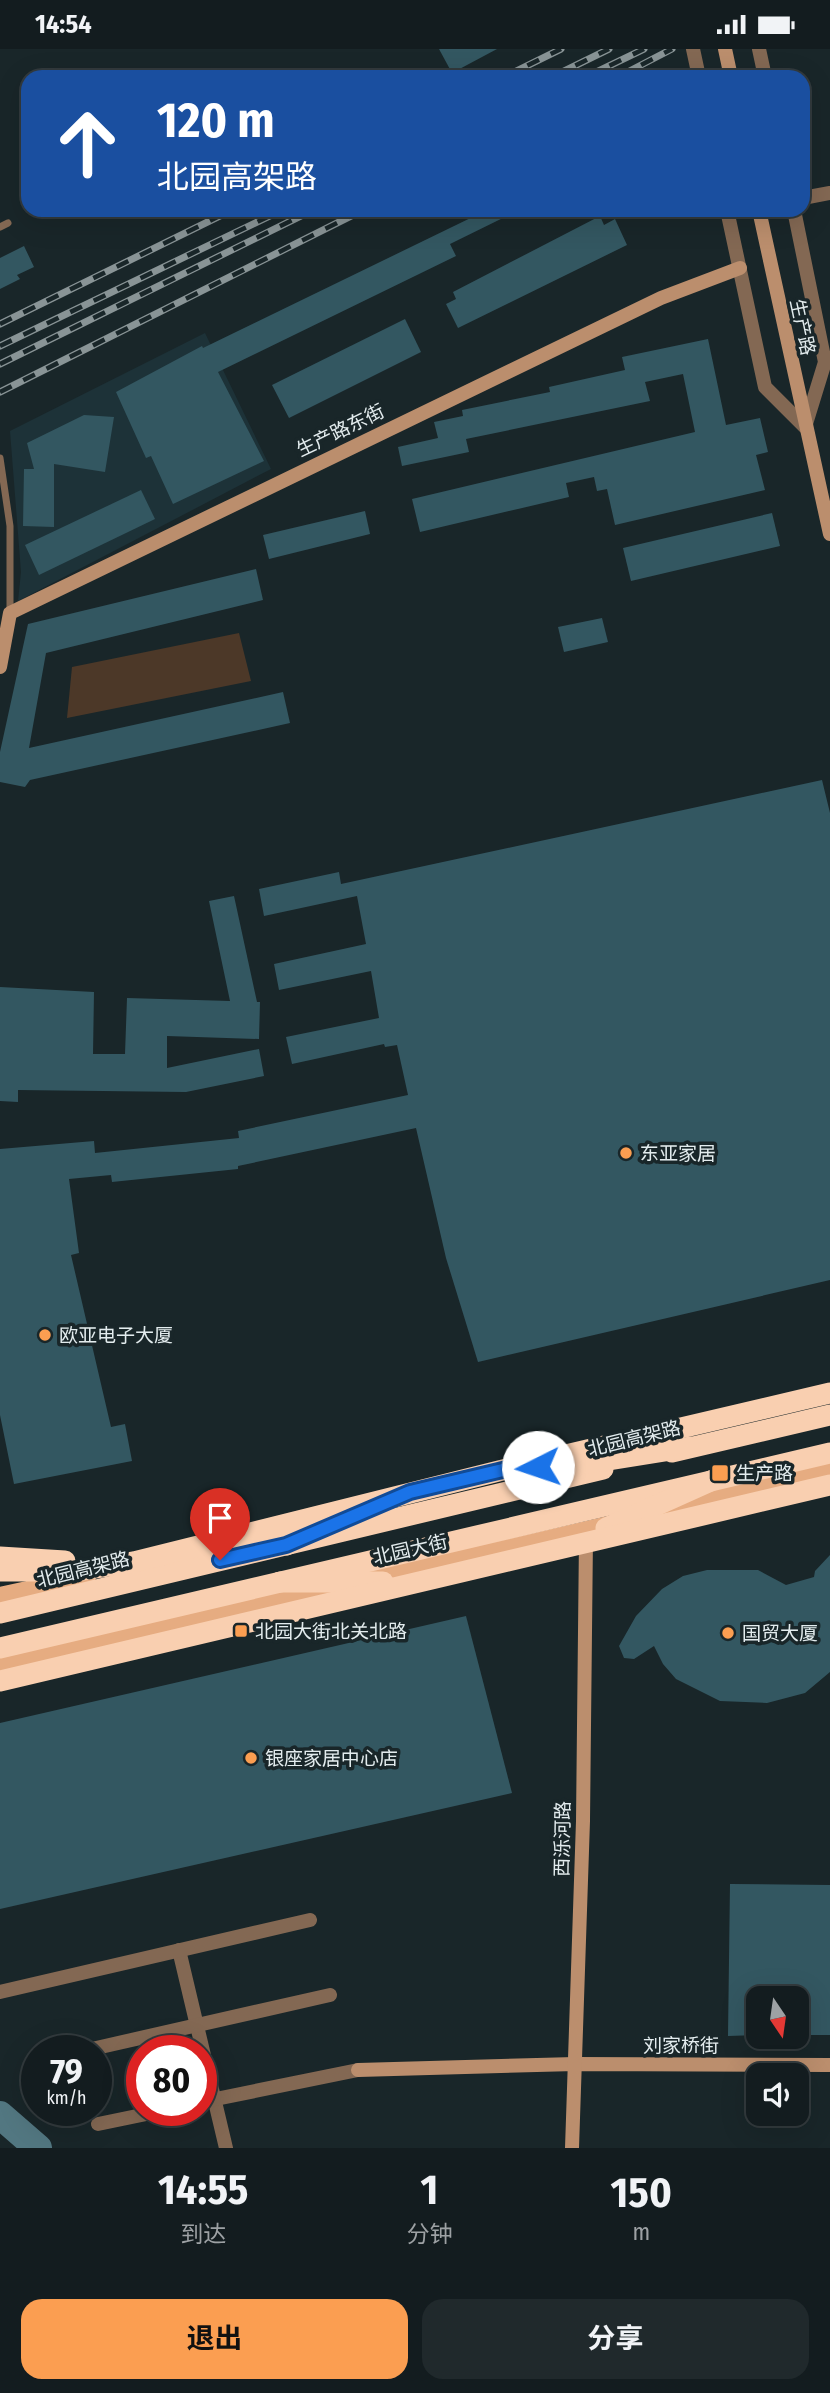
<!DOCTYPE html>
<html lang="zh">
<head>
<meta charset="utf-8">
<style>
	:root { --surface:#131c1f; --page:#20292c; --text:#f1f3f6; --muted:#9da1a4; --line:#323a3d; --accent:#fb9e51 }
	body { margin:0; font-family:"Fira Sans Condensed","Noto Sans SC",sans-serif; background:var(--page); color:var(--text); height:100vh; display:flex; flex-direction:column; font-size:26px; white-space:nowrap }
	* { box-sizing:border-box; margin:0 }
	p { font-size:23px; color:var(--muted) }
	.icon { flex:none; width:38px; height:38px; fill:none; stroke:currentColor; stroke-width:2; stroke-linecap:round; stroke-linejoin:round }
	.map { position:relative; height:2099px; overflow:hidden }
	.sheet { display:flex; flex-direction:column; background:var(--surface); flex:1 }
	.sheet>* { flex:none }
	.guide { position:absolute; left:21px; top:21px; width:789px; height:147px; border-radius:21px; box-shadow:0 7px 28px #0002,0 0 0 2px var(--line); background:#1a4fa0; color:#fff; overflow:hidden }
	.needle { width:46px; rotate:167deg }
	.buttons { position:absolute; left:746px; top:1937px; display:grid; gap:14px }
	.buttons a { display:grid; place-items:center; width:63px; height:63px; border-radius:14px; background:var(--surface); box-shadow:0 7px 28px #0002,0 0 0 2px var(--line); font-size:35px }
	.speed { position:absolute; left:21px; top:1986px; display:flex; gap:14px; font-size:35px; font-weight:700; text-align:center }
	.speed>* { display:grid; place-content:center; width:91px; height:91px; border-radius:50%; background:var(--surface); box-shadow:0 7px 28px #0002,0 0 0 2px var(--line); line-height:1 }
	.speed small { font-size:18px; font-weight:400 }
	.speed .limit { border:10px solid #d22; background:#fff; color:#111 }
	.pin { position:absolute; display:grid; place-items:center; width:60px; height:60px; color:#fff; margin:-72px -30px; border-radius:50% 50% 50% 0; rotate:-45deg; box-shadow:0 0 7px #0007 }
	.pin .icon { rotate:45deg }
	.me { position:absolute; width:77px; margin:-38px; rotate:266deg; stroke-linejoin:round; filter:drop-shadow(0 0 5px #0008) }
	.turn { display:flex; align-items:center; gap:24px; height:147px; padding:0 21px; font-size:32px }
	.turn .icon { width:91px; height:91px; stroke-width:2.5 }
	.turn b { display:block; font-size:49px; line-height:60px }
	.eta { display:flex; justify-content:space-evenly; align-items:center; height:119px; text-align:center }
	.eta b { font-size:42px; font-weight:700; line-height:49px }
	.cta { display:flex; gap:14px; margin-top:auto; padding:14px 21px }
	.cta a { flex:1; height:80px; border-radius:21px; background:var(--accent); color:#111; font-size:28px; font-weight:700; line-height:80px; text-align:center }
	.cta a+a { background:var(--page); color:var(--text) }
	.status { display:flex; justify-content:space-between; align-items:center; height:49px; padding:0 35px; background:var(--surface); direction:ltr }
	.status svg { height:19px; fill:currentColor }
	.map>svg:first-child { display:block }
	.built { fill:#1d3238 }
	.green { fill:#4c3828 }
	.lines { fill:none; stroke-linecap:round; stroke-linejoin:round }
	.river { stroke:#527781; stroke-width:28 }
	.building { fill:#335761 }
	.lane { stroke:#836853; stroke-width:7 }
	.street { stroke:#836853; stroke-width:14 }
	.secondary { stroke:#bb8e6d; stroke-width:14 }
	.primary { stroke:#e6ac81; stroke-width:18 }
	.highway { stroke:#f9cfb0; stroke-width:21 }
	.rail-casing { stroke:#899496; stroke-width:7 }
	.rail { stroke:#192629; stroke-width:4.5; stroke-dasharray:13; stroke-linecap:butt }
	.highway-bridge { stroke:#f9cfb0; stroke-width:21 }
	.route-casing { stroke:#114b97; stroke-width:18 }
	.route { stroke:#1a73e8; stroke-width:12 }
	.poi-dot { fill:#fb9e51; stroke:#192629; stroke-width:2.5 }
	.labels { text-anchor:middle; stroke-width:7; stroke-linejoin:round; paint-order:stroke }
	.street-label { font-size:19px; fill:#e3ecee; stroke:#192629 }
	.poi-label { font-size:19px; fill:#e3ecee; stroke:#192629; text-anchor:start }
</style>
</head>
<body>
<div class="status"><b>14:54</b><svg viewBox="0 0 49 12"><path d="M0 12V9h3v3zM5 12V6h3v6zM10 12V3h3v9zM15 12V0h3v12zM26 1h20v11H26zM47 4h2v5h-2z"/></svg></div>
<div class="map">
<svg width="830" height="2099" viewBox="0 0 830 2099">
	<rect width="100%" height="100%" fill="#192629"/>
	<path class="built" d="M205,284L271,420L18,552L21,523L10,382Z"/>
	<path class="green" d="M239,584L251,632L67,669L72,618Z"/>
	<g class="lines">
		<path class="river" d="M0,2066L38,2099"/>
	</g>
	<g class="building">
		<path d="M439,0H497L452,24Z"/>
		<path d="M487,161H519L450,195L456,207L218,323L264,412L173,455L151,407L146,409L116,343L202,297L203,299Z"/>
		<path d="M600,167L604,176L615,170L627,196L458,279L446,255L456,250L453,243Z"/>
		<path d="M24,197L34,218L17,226L20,230L0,240V209Z"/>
		<path d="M405,270L421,303L289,369L272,336Z"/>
		<path d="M708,290L726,376L760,369L768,403L756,406L765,441L615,476L607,440L597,442L594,428L566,434L569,448L420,483L412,450L695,383L683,325L645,333L650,352L466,390L469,403L402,417L398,398L438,389L434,373L463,367L462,361L550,343L549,338L625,321L622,308Z"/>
		<path d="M84,366L114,368L105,423L54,415V478L23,477L24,420H34L27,394Z"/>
		<path d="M141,441L155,470L39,526L25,496Z"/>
		<path d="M365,462L370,485L269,510L263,486Z"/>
		<path d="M772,464L780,497L631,532L623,499Z"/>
		<path d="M256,520L263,551L46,604L29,699L283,643L290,674L30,731L25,738L0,733V703L28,575Z"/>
		<path d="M602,569L608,593L564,603L558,578Z"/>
		<path d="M822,731L830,764V1231L478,1313L446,1209L416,1079L238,1117V1120L112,1133L111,1126L69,1130L79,1204L71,1206L111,1378L125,1375L132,1412L14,1435L0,1366V1100L94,1092L95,1104L239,1089L238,1082L408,1046L397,996L385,998L384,995L292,1015L286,988L379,969L371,922L279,941L274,915L366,895L357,847L264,867L259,840L339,823L341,835Z"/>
		<path d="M234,847L257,953H260L259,990L167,987V1019L259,1000L264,1027L186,1043L18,1041V1053L0,1052V938L94,943L93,1005H125L127,949L230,952L209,852Z"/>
		<path d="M830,1506V1623L805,1644L767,1654L720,1652L676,1630L663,1615L654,1597L634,1610L624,1609L619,1597L636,1567L662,1540L683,1527L707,1521H758L786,1536L814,1528L815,1522Z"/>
		<path d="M466,1567L512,1744L0,1860V1674Z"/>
		<path d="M730,1835L830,1836V1986H796V1950H758V1986L728,1987Z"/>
	</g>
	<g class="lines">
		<g class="lane">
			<path d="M0,178L8,174"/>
			<path d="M0,409L10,477V564"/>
		</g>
		<g class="street">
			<path d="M693,0L699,28"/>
			<path d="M759,0L765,28"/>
			<path d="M803,149L830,144"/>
			<path d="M727,161L765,338L805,378L825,313L794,161"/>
			<path d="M179,1901L226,2099"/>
			<path d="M0,1943L310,1871"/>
			<path d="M83,2002L330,1946"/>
			<path d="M31,2014L37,2013"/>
			<path d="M201,2053L358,2021"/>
			<path d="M98,2075L161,2062"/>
		</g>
		<g class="secondary">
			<path d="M725,0L731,28"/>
			<path d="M759,161L830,485"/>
			<path d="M0,618L10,564L661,249L740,219"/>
			<path d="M358,2021L575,2015L830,2016"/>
			<path d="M572,2099L583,1772L586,1488"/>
		</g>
		<g class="primary">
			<path d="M661,1462L830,1422"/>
			<path d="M368,1531L617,1474"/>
			<path d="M0,1547L87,1528"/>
			<path d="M0,1618L337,1538"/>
		</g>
		<g class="highway">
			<path d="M672,1403L830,1366"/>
			<path d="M536,1413L830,1344"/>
			<path d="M0,1508L65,1512"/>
			<path d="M0,1564L603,1420"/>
			<path d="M0,1599L830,1404"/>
		</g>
		<g class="rail-casing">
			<g id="rail">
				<path d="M504,28L561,0"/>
				<path d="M552,28L609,0"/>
				<path d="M586,28L644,0"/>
				<path d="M618,28L672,0"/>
				<path d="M0,275L232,161"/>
				<path d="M0,297L282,161"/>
				<path d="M0,315L313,161"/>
				<path d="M0,343L363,161"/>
			</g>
		</g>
		<use href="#rail" class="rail"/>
		<g class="highway-bridge">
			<path d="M606,1479L713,1431"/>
			<path d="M286,1496L337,1474"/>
			<path d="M0,1522H75L134,1513L511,1419L565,1418L690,1398"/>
			<path d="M280,1533H383"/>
			<path d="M0,1632L830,1436"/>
		</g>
	</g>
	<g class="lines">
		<g class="route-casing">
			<path id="route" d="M220,1511L286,1496L410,1443L511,1419L538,1418"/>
		</g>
		<use href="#route" class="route"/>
	</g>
	<g class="poi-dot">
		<circle cx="626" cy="1104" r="7"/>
		<circle cx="45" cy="1286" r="7"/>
		<rect x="711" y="1415" width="18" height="18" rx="3.5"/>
		<rect x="234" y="1575" width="14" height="14" rx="3.5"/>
		<circle cx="728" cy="1584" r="7"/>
		<circle cx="251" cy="1709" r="7"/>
	</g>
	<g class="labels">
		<g class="street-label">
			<text transform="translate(803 278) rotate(78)" y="7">生产路</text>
			<text transform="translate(340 381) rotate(-26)" y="7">生产路东街</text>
			<text transform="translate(634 1389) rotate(-14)" y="7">北园高架路</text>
			<text transform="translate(410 1500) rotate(-13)" y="7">北园大街</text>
			<text transform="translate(83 1520) rotate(-14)" y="7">北园高架路</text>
			<text transform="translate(562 1790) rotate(-89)" y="7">西泺河路</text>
			<text x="681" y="2003">刘家桥街</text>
		</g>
		<g class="poi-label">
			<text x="640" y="1111">东亚家居</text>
			<text x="59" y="1293">欧亚电子大厦</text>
			<text x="736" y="1431">生产路</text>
			<text x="255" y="1589">北园大街北关北路</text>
			<text x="742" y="1591">国贸大厦</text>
			<text x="265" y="1716">银座家居中心店</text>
		</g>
	</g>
</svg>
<div class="buttons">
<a><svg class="needle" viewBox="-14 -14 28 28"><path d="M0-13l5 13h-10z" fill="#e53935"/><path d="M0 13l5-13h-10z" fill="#9da1a4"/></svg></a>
<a><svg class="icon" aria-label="sound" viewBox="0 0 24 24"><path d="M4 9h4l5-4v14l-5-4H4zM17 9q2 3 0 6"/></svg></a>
</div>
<div class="speed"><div>79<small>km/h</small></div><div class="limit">80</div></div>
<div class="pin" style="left:220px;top:1511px;background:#d93025"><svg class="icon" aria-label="arrive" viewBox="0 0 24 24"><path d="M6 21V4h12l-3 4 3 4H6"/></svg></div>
<svg class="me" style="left:538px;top:1418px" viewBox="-20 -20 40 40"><circle r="19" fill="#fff"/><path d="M0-13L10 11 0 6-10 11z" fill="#1a73e8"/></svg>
<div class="guide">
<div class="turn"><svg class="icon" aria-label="ahead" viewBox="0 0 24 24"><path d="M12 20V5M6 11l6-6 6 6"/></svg><div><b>120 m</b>北园高架路</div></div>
</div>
</div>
<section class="sheet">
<div class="eta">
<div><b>14:55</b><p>到达</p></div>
<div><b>1</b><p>分钟</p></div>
<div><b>150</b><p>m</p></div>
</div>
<div class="cta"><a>退出</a><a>分享</a></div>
</section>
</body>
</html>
